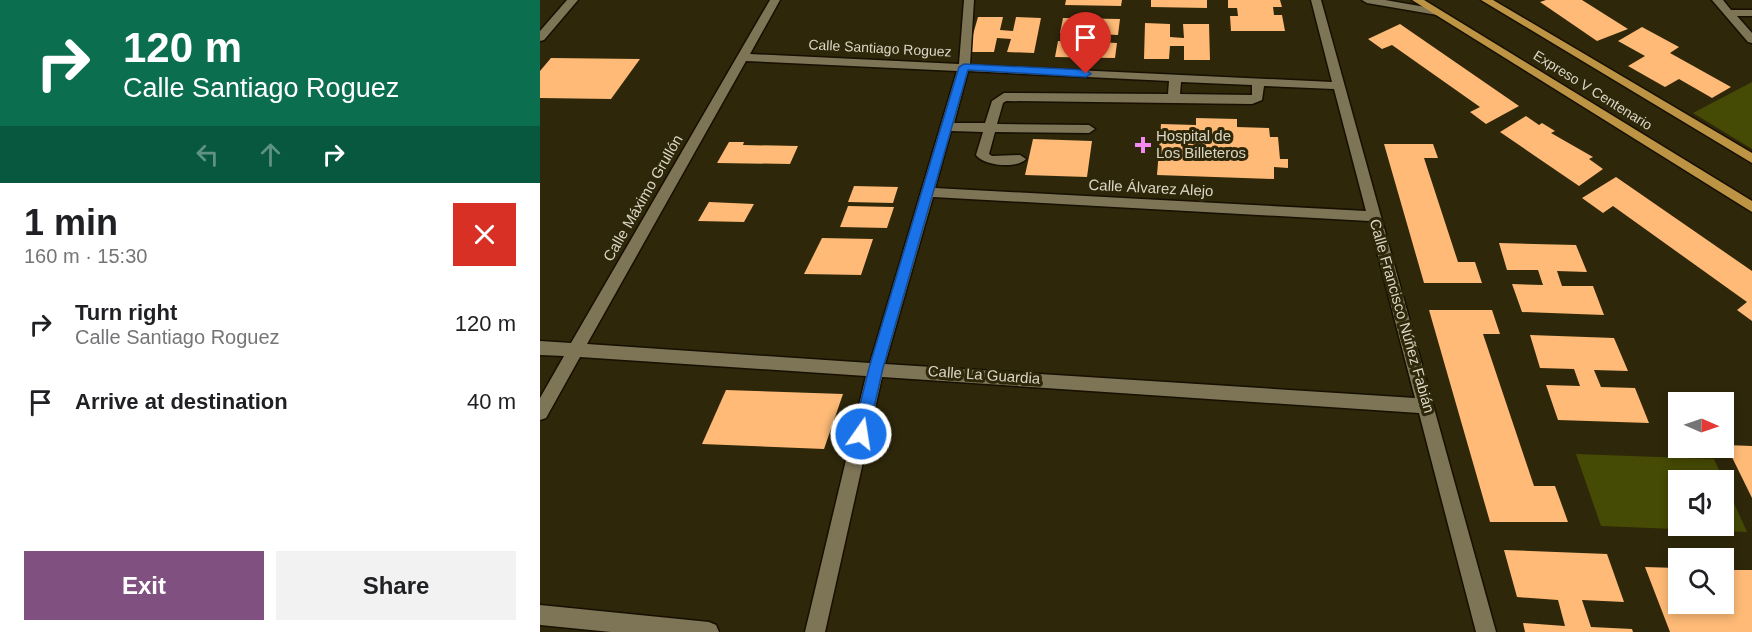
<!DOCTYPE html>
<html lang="en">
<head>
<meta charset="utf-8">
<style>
	:root { --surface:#fff; --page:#f2f2f2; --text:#202124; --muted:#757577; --accent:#7f5080 }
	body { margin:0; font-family:Arial,sans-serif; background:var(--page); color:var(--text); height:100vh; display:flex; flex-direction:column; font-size:22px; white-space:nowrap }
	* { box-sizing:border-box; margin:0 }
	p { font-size:20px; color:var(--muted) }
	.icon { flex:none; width:33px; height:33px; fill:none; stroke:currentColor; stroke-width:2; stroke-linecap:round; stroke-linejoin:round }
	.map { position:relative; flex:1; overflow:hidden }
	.panel { display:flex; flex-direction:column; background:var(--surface); width:540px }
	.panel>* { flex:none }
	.hud { background:#0b6e4f; color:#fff; overflow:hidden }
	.needle { width:39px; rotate:92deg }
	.buttons { position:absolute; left:1128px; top:392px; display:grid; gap:12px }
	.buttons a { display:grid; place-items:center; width:66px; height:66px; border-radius:0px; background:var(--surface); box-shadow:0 3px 9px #0003; font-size:30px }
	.pin { position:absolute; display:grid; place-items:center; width:51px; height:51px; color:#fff; margin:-62px -26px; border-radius:50% 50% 50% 0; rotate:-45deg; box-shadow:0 0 6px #0007 }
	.pin .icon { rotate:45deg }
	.me { position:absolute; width:66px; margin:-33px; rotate:13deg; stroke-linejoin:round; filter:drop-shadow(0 0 4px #0008) }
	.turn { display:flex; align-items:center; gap:21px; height:126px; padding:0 24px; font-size:27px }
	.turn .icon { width:78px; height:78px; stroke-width:2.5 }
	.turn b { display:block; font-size:42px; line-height:51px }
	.lanes { display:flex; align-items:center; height:57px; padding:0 24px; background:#0003; justify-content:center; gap:30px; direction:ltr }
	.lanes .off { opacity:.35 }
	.round { display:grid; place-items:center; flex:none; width:63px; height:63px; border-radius:0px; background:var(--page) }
	.summary { display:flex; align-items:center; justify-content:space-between; height:102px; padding:0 24px }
	h1 { font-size:36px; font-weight:700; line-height:45px }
	.primary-button { display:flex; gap:12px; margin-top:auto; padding:12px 24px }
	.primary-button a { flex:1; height:69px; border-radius:0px; background:var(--accent); color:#fff; font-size:24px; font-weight:700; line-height:69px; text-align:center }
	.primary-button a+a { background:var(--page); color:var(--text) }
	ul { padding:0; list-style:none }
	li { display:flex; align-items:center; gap:18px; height:78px; padding:0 24px }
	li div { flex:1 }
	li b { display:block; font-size:22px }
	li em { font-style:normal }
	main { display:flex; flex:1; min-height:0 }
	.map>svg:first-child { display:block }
	.green { fill:#454a04; fill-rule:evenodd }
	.building { fill:#feba76 }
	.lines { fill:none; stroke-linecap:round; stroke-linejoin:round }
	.minor-casing { stroke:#170f00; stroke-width:3 }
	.major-casing { stroke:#170f00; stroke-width:3 }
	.minor { fill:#7e7557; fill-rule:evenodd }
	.major { fill:#bd9443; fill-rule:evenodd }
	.route { fill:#1a73e8; stroke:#114b97; stroke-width:1.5 }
	.poi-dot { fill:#f389f1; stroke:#2e270a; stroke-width:2 }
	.labels { text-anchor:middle; stroke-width:6; stroke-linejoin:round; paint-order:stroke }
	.far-street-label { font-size:14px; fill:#dbd7c6; stroke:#2e270a }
	.poi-label { font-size:15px; fill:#dbd7c6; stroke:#2e270a; text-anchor:start }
	.street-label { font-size:15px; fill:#dbd7c6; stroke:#2e270a }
</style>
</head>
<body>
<main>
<section class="panel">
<div class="hud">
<div class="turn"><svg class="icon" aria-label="right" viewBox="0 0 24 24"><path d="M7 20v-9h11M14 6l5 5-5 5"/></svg><div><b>120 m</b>Calle Santiago Roguez</div></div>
<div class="lanes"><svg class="icon off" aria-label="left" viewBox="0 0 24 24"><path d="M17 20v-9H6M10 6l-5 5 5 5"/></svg><svg class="icon off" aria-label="ahead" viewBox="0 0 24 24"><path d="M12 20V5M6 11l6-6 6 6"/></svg><svg class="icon" aria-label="right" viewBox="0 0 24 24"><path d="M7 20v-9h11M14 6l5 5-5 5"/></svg></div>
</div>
<div class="summary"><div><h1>1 min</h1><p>160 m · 15:30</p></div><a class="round" style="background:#d93025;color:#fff"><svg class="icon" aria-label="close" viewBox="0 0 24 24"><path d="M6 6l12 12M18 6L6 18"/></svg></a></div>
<ul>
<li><svg class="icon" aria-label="right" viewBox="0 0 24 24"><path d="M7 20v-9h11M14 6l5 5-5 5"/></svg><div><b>Turn right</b><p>Calle Santiago Roguez</p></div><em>120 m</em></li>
<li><svg class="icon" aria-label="arrive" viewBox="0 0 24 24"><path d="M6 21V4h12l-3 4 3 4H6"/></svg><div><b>Arrive at destination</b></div><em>40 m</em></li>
</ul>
<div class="primary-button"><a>Exit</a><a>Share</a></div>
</section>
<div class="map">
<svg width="1212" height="632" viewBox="0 0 1212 632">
	<rect width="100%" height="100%" fill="#2e270a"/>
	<g class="green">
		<path d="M1212,82V149L1153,113Z"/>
		<path d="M1036,454L1174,459L1207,532L1061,526ZM1138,480H1184V525H1138Z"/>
	</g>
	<g class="building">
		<path d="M526,0H582L581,6L525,5Z"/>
		<path d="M611,0H667V8L611,7Z"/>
		<path d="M688,0H740L742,7H733L734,15H742L745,31H691L690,16H698L697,8H688Z"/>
		<path d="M1006,0H1042L1088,29L1057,41L1000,2Z"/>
		<path d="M438,17H463L460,30L473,31L476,17L501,18L494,53L467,52L471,39L457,38L454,52H428Z"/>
		<path d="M523,18L580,19L578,35L556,34L555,42L577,43L575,58L515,57L518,41L541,42L542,34L520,33Z"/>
		<path d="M605,23L630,24V37L644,38L643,24H669L670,60H644V46H630L629,59H604Z"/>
		<path d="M860,24L979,106L946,124L930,112L940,107L852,45L842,49L828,39Z"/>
		<path d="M1102,27L1139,47L1130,53L1191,87L1172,98L1139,79L1125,87L1088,66L1105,56L1078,41Z"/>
		<path d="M11,58L100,59L71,99L0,98V71Z"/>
		<path d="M986,116L999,125L1002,123L1015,131L1011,133L1053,157L1049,159L1063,169L1039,186L960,132Z"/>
		<path d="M656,118L697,119V127L729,128L730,137H738L740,159H748V168L734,167V179L617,175L621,124L656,125Z"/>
		<path d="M493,139L552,141L547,177L485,175Z"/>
		<path d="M189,142H204L203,145L258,146L250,164L177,163Z"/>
		<path d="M844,144H893L898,158H884L918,262H935L942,283H884Z"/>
		<path d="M1076,177L1212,271V321L1197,310L1207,302L1073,206L1063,213L1042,198Z"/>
		<path d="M314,186L358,187L353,203L308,202Z"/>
		<path d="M169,202L214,204L204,222L158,221Z"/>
		<path d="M308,206L354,207L347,228L300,227Z"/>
		<path d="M282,238L333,239L321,275L264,274Z"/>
		<path d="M959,243L1036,245L1047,272L1017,271L1022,286H1053L1064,315L982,312L972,284L1003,285L998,270H967Z"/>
		<path d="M889,310H952L960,334H943L994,486H1015L1028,522H950Z"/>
		<path d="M990,335L1074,338L1088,371L1054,370L1061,387L1095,388L1109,423L1018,420L1006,385L1040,386L1034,369L1000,368Z"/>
		<path d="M186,390L303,394L284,449L162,444Z"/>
		<path d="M1186,445L1212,446V498Z"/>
		<path d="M964,550L1067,554L1084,602L1042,600L1051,627L1092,629L1093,632H985L983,623L1025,626L1018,600L977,597Z"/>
		<path d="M1105,567L1138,568V603H1165L1168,612L1193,613L1184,590V570H1212V632H1130Z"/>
	</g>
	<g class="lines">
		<g class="minor-casing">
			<g id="minor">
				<path d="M27,0H38L4,40L0,41V31Z"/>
				<path d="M230,0H240L210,54L419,64L424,0H434L430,65L792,82L771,0H781L956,632H936L879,413L342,377L285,632H265L326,376L40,357L6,418L0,420V398L24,356L0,355V341L31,343ZM206,61L417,71L330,363L47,344ZM428,71L629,81L628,94L464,93L452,101L445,123H414ZM641,82L712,85V95L640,94ZM724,86L794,89L826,211L395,188L411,131L443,132L436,155C444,166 477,169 486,159L480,155L452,156L449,154L455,132L549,133L555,129L549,125L457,124L463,103L466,101L712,104L722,100ZM393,197L829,221L875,398L345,364Z"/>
				<path d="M822,0H845L897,9L902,12L897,15L827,3Z"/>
				<path d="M1172,0H1183L1191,10H1212V16H1197L1212,33V43L1208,42Z"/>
				<path d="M0,605L169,622L176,625L179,632H71L0,625Z"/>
			</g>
		</g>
		<g class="major-casing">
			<g id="major">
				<path d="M872,0H884L1212,201V212Z"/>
				<path d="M941,0H953L1212,153V163Z"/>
			</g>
		</g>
		<use href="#minor" class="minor"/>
		<use href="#major" class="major"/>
	</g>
	<path class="route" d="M424,64L546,70L551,74L546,77L428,70L343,368L328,434L326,439L321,441L315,439L313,434L329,368L419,67Z"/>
	<path class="poi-dot" d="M600 136h6v6h6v6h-6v6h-6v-6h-6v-6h6z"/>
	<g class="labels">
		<g class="far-street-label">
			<text transform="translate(340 48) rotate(3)" y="5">Calle Santiago Roguez</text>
			<text transform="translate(1053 90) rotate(32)" y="5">Expreso V Centenario</text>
		</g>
		<g class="poi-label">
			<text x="616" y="141">Hospital de<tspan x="616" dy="17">Los Billeteros</tspan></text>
		</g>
		<g class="street-label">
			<text transform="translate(611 188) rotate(3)" y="5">Calle Álvarez Alejo</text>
			<text transform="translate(103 198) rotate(-60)" y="5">Calle Máximo Grullón</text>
			<text transform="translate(862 316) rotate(74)" y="5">Calle Francisco Núñez Fabián</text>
			<text transform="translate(444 375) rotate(4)" y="5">Calle La Guardia</text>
		</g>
	</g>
</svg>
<div class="buttons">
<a><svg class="needle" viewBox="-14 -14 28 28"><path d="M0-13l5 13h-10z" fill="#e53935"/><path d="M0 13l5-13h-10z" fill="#757577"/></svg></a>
<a><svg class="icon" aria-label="sound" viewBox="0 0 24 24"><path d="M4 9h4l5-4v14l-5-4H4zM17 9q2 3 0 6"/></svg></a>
<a><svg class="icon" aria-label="search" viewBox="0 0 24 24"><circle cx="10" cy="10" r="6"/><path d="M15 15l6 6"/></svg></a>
</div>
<div class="pin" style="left:546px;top:74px;background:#d93025"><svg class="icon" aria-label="arrive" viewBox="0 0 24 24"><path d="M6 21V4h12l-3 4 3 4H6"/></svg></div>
<svg class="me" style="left:321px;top:434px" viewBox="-20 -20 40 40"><circle r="17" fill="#1a73e8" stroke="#fff" stroke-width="3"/><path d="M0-11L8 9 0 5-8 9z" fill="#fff"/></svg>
</div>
</main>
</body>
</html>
